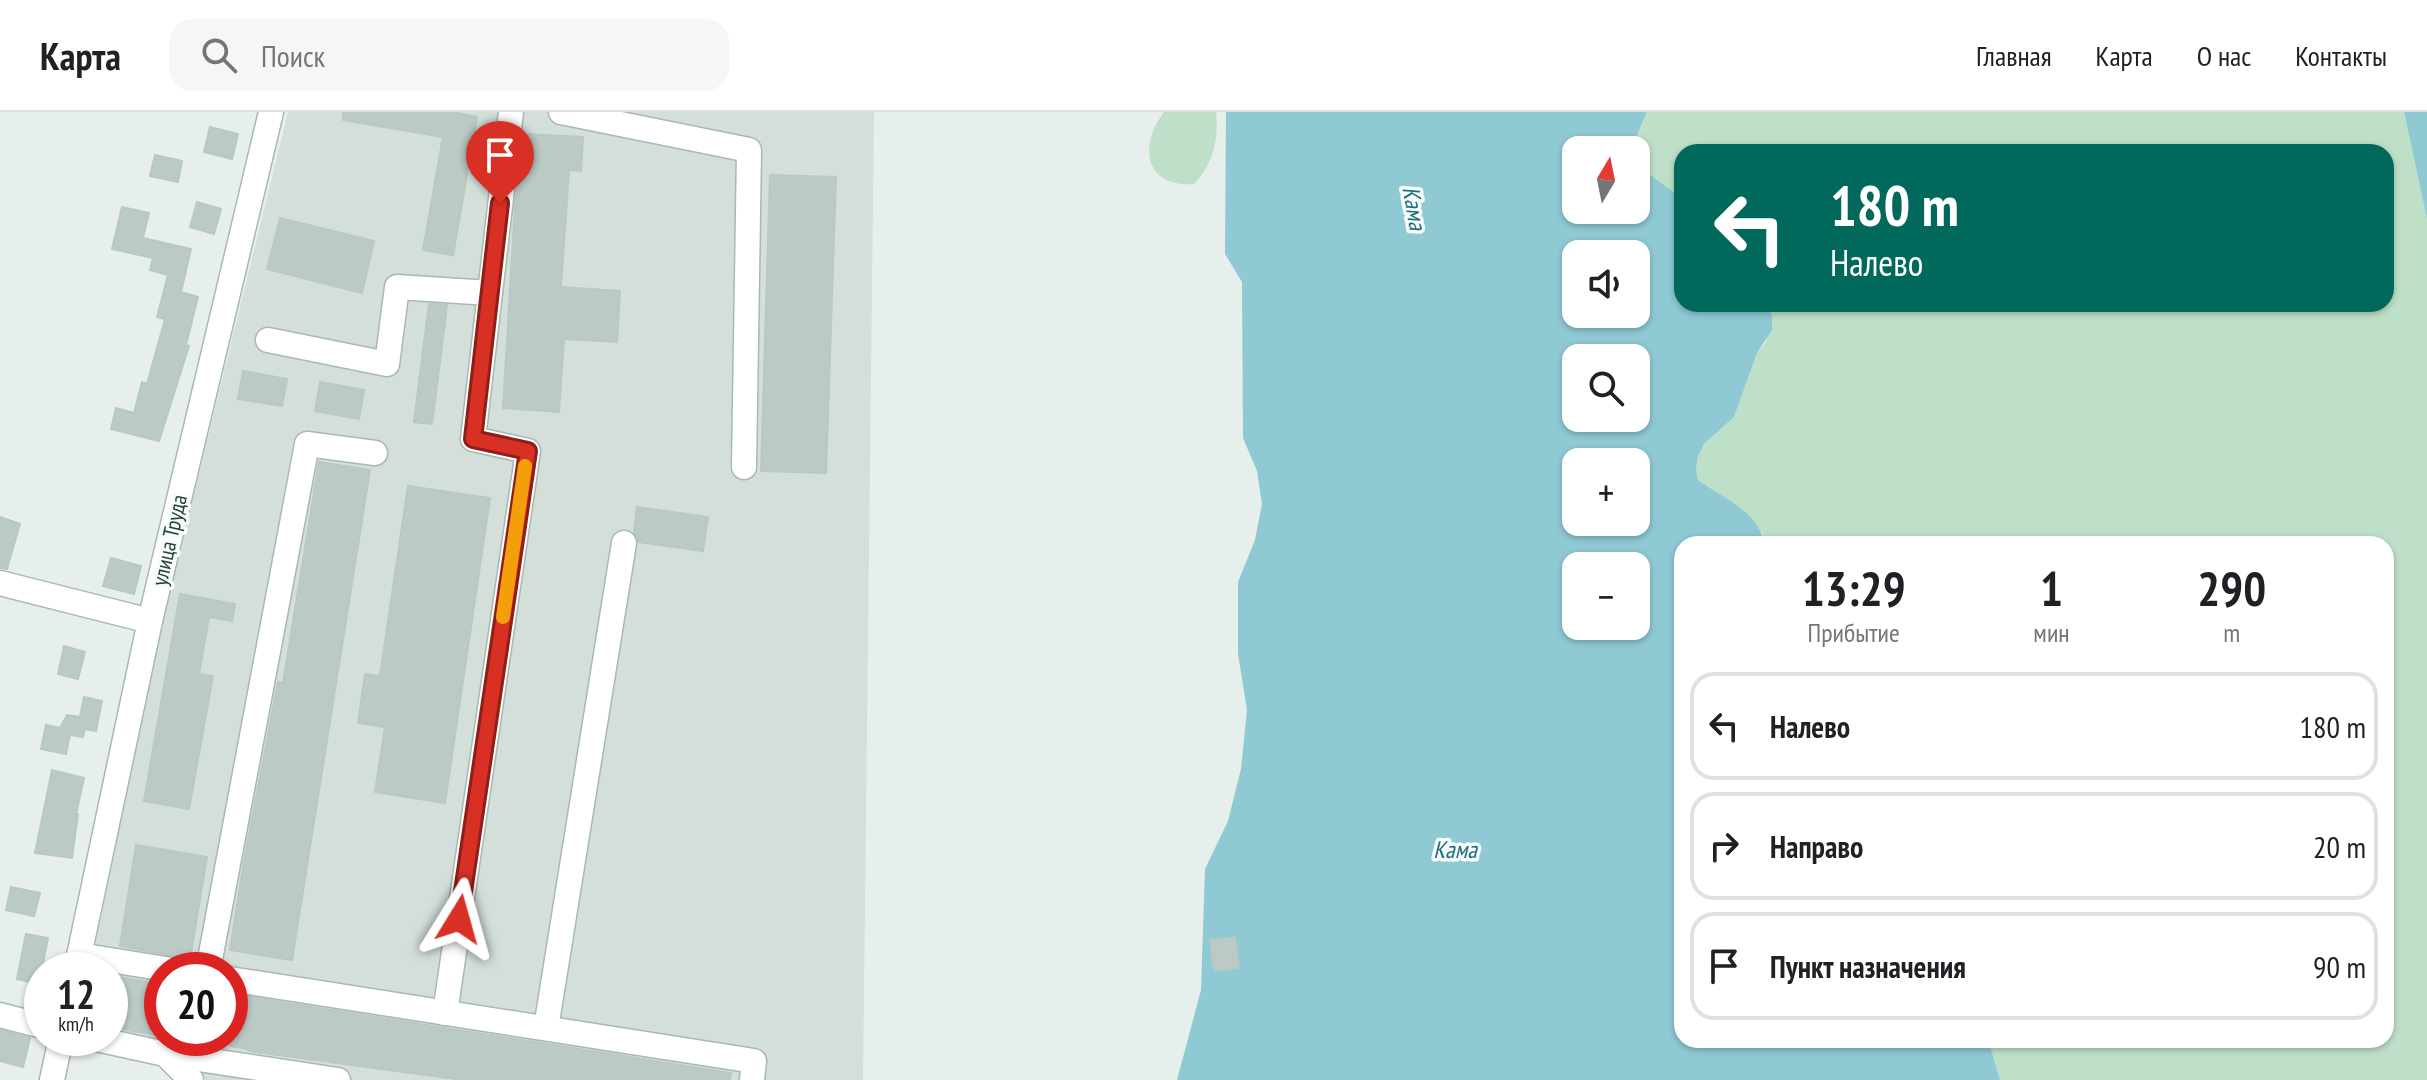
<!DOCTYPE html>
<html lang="ru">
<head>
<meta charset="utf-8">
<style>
	:root { --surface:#fff; --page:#f6f6f6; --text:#202124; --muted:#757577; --line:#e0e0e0 }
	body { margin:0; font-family:"PT Sans Narrow",sans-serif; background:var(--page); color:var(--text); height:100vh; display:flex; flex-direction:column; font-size:30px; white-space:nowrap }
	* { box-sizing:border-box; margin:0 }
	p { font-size:26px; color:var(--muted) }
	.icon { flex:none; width:44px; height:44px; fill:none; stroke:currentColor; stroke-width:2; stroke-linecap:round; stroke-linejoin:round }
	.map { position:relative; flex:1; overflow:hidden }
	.panel { position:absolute; left:1674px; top:424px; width:720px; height:512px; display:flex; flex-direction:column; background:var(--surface); border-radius:24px; box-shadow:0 2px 6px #0004 }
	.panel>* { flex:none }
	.top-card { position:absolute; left:1674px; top:32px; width:720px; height:168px; border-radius:24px; box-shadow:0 2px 6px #0004; background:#00695c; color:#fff; overflow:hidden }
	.needle { width:52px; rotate:10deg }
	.buttons { position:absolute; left:1562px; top:24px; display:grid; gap:16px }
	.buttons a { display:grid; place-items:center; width:88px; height:88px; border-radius:16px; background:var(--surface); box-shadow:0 2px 6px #0004; font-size:40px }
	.speed { position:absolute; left:24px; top:840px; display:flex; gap:16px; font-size:40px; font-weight:700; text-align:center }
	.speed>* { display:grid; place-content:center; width:104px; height:104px; border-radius:50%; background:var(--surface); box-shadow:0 2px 6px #0004; line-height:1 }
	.speed small { font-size:20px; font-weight:400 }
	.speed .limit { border:12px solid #d22; background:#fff; color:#111 }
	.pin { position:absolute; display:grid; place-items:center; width:68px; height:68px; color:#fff; margin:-82px -34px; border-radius:50% 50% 50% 0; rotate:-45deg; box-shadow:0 0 8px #0007 }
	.pin .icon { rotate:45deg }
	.me { position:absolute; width:88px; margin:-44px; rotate:8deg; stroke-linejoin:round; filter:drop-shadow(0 0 6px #0008) }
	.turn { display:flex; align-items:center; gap:28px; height:168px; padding:0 24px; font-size:36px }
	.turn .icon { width:104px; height:104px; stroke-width:2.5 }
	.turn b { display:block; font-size:56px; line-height:68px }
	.eta { display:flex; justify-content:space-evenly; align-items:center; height:136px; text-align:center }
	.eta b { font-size:48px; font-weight:600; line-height:56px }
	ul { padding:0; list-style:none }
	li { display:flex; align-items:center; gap:24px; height:108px; margin:0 16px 12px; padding:0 8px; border:4px solid var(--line); border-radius:24px }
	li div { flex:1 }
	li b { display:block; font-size:30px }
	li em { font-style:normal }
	header { display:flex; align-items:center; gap:48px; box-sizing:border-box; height:112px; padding:0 40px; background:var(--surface); border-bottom:2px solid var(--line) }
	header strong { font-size:38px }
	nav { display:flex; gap:44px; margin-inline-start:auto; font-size:28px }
	.search { width:560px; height:72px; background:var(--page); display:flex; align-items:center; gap:20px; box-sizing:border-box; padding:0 28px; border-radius:24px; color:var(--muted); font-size:30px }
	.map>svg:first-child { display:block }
	.built { fill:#d4dfda; fill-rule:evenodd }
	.green { fill:#bfe0c8 }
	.water { fill:#8ec9d4; fill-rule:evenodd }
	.building { fill:#bbcac4; stroke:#b8c9c2; stroke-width:2 }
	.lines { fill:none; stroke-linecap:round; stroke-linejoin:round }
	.minor-casing { stroke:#a8b8b2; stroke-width:27 }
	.minor { stroke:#fff; stroke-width:24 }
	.route-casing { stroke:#8d1f18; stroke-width:20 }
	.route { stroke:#d93025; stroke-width:14 }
	.slow { stroke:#f59e0b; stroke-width:14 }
	.labels { text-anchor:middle; stroke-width:7; stroke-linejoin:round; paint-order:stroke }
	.street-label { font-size:22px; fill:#24423a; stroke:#f7fbf9 }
	.water-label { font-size:24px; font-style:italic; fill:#1c6f80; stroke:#f7fbf9 }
</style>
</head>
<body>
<header>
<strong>Карта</strong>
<div class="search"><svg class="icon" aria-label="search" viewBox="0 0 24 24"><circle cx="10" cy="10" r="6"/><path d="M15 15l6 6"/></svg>Поиск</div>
<nav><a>Главная</a><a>Карта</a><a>О нас</a><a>Контакты</a></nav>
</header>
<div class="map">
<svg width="2427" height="968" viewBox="0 0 2427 968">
	<rect width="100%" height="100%" fill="#e6efeb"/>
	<path class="built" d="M288,0H874L863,968H205L198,947L110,925V858H90L161,516ZM162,858H230V926H162Z"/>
	<g class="green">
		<path d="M1164,0H1216C1219,27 1213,52 1194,72C1145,76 1138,34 1164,0Z"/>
		<path d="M1647,0H2404L2427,107V968H2000L1991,937L1983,928H2386V432H1765L1762,421L1698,368L1696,357L1698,344L1704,332L1734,305L1757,241L1766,230L1772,204L1768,192H2386V40H1682V86C1661,71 1625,54 1637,24C1640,16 1644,9 1647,0Z"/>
	</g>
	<g class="water">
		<path d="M1226,0H1647L1636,26L1635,38H1576V98H1636V46L1647,61L1682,86V192H1768L1772,204V218L1757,241L1734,305L1704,332L1698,344L1696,357L1698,368C1724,387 1756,397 1765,432H1682V928H1983L1991,937L2000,968H1177L1201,878L1205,757L1228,709L1241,657L1247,598L1238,542V470L1255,428L1262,392L1257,359L1243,326L1242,170L1225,142ZM1576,142H1636V202H1576ZM1576,246H1636V306H1576ZM1576,350H1636V410H1576ZM1576,454H1636V514H1576Z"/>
		<path d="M2404,0H2427V107Z"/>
	</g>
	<g class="building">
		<path d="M343,0H451L477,5L453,143L423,138L443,25L343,8Z"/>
		<path d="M210,15L238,22L232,47L204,40Z"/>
		<path d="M524,22L583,25L581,59L569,58L561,175L620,179L617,230L564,227L559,300L503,296L515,94Z"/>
		<path d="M155,43L182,49L178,70L150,64Z"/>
		<path d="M770,63L836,65L826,361L761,359Z"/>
		<path d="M197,90L221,97L214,122L190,115Z"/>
		<path d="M122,95L149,101L143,126L191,137L181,180L198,185L186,233L189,234L159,329L111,317L116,296L134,301L142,270L147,272L165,207L157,205L168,163L150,158L153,146L112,137Z"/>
		<path d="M280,106L374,129L362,181L267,157Z"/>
		<path d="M429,192L447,193L432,312L414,310Z"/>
		<path d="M243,259L287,267L282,294L238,287Z"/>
		<path d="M320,270L364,278L359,307L315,299Z"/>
		<path d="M319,350L370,358L292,848L230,838L244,749L278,570L283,571Z"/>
		<path d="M408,374L490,386L445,691L375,680L385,615L358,611L365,562L380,564Z"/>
		<path d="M637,395L708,405L703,439L639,430L634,420Z"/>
		<path d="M0,405L20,412L7,457L0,456Z"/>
		<path d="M111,446L141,454L134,482L103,474Z"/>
		<path d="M180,482L235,492L232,509L209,505L199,562L213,564L189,697L144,689Z"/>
		<path d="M64,534L85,540L78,567L58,562Z"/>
		<path d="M84,585L102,589L96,619L85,617L83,625L70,623L66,642L41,637L46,613L60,616L67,603L80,605Z"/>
		<path d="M52,658L84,666L76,702H78L72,746L35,741Z"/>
		<path d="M136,733L207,745L190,847L120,834Z"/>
		<path d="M11,775L40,781L34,804L6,798Z"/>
		<path d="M26,822L48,826L39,872L17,867Z"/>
		<path d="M1235,825L1239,856L1214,859L1210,828Z"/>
		<path d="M110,864L162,872V924L110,915Z"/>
		<path d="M230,882L731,961L730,968H463L248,939V937L230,934Z"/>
		<path d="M0,918L30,926L23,955L0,949Z"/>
	</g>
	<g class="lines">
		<g class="minor-casing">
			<g id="minor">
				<path d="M561,0L749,38L744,355"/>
				<path d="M268,228L387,252L397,175L490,181"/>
				<path d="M0,471L150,509"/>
				<path d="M79,843L172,858"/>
				<path d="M76,858L150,509L271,0"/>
				<path d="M208,858L307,332L375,341"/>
				<path d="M230,867L754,949L752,968"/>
				<path d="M445,901L528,339L473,327L511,0"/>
				<path d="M0,903L42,914"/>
				<path d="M546,916L624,431"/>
				<path d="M92,926L165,942L191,968"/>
				<path d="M165,942L338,968"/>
				<path d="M52,968L61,926"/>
			</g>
		</g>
		<use href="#minor" class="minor"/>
	</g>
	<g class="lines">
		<g class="route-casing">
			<path id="route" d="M459,807L528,339L473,327L500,91"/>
		</g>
		<use href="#route" class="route"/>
		<path class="slow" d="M503,505L525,354"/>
	</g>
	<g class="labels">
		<g class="street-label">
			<text transform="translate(169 428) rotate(-77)" y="8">улица Труда</text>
		</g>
		<g class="water-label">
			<text transform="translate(1414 96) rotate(80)" y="8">Кама</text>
			<text x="1455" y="746">Кама</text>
		</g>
	</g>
</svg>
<div class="buttons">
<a><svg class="needle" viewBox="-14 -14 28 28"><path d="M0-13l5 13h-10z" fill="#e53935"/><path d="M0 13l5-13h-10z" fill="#757577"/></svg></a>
<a><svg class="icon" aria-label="sound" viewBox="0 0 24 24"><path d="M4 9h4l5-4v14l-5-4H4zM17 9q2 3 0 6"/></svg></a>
<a><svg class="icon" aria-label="search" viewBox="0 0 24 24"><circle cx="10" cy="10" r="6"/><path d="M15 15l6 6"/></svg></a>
<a>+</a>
<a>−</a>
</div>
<div class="speed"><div>12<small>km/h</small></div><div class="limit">20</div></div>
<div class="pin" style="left:500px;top:91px;background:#d93025"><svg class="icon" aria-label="arrive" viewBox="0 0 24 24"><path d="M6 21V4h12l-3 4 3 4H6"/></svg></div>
<svg class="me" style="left:459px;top:807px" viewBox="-20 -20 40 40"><path d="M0-17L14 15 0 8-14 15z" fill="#d93025" stroke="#fff" stroke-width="4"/></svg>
<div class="top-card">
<div class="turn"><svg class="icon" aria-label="left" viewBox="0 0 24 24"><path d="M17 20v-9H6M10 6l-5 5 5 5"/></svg><div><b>180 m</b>Налево</div></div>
</div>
<section class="panel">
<div class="eta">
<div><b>13:29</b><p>Прибытие</p></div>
<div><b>1</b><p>мин</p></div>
<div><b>290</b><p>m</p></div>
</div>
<ul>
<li><svg class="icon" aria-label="left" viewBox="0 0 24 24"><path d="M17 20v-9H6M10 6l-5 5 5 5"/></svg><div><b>Налево</b></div><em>180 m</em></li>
<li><svg class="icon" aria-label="right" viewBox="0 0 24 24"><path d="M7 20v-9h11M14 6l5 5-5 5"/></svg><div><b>Направо</b></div><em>20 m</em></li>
<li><svg class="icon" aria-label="arrive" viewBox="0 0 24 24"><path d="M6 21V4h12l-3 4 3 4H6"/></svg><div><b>Пункт назначения</b></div><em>90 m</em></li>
</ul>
</section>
</div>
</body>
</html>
